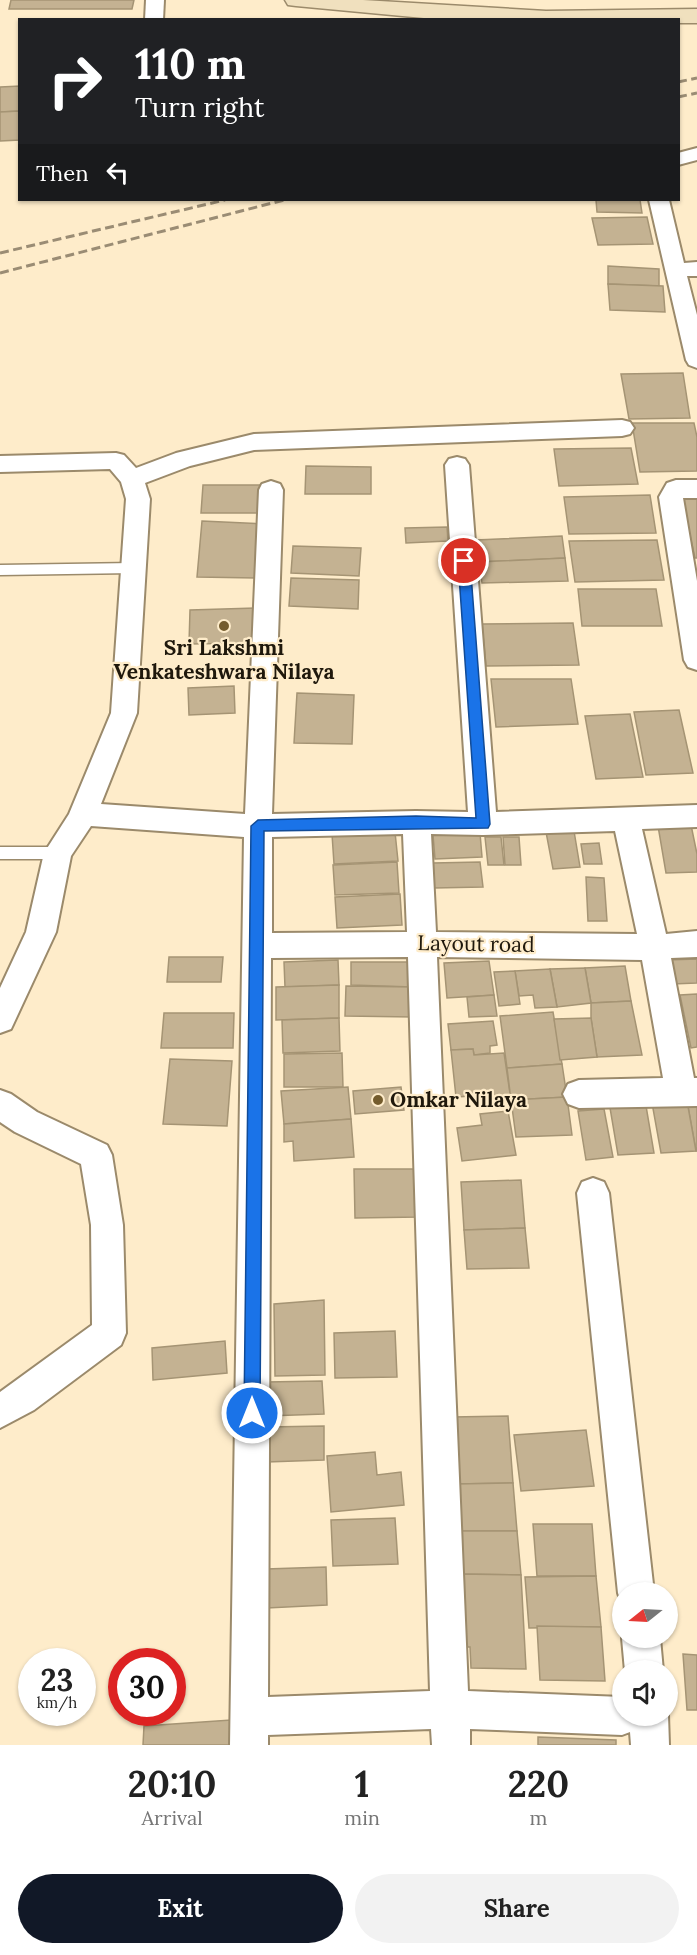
<!DOCTYPE html>
<html lang="en">
<head>
<meta charset="utf-8">
<style>
	:root { --surface:#fff; --page:#f2f2f2; --text:#222; --muted:#767676; --accent:#111827 }
	body { margin:0; font-family:Lora,serif; background:var(--page); color:var(--text); height:100vh; display:flex; flex-direction:column; font-size:22px; white-space:nowrap }
	* { box-sizing:border-box; margin:0 }
	p { font-size:20px; color:var(--muted) }
	.icon { flex:none; width:33px; height:33px; fill:none; stroke:currentColor; stroke-width:2; stroke-linecap:round; stroke-linejoin:round }
	.map { position:relative; height:1745px; overflow:hidden }
	.details { display:flex; flex-direction:column; background:var(--surface); flex:1 }
	.details>* { flex:none }
	.hud { position:absolute; left:18px; top:18px; width:662px; height:183px; border-radius:0px; box-shadow:0 2px 4px #0004; background:#202124; color:#fff; overflow:hidden }
	.needle { width:39px; rotate:252deg }
	.tools { position:absolute; left:612px; top:1582px; display:grid; gap:12px }
	.tools a { display:grid; place-items:center; width:66px; height:66px; border-radius:50%; background:var(--surface); box-shadow:0 2px 4px #0004; font-size:30px }
	.speed { position:absolute; left:18px; top:1648px; display:flex; gap:12px; font-size:30px; font-weight:700; text-align:center }
	.speed>* { display:grid; place-content:center; width:78px; height:78px; border-radius:50%; background:var(--surface); box-shadow:0 2px 4px #0004; line-height:1 }
	.speed small { font-size:15px; font-weight:400 }
	.speed .limit { border:9px solid #d22; background:#fff; color:#111 }
	.pin { position:absolute; display:grid; place-items:center; width:51px; height:51px; color:#fff; margin:-26px; border:3px solid #fff; border-radius:50%; box-shadow:0 2px 6px #0007 }
	.me { position:absolute; width:66px; margin:-33px; rotate:0deg; stroke-linejoin:round; filter:drop-shadow(0 0 4px #0008) }
	.turn { display:flex; align-items:center; gap:21px; height:126px; padding:0 18px; font-size:27px }
	.turn .icon { width:78px; height:78px; stroke-width:2.5 }
	.turn b { display:block; font-size:42px; line-height:51px }
	.then { display:flex; align-items:center; height:57px; padding:0 18px; background:#0003; gap:12px; font-size:22px }
	.eta { display:flex; justify-content:space-evenly; align-items:center; height:102px; text-align:center }
	.eta b { font-size:36px; font-weight:700; line-height:42px }
	.cta { display:flex; gap:12px; margin-top:auto; padding:12px 18px }
	.cta a { flex:1; height:69px; border-radius:36px; background:var(--accent); color:#fff; font-size:24px; font-weight:700; line-height:69px; text-align:center }
	.cta a+a { background:var(--page); color:var(--text) }
	.map>svg:first-child { display:block }
	.building { fill:#c4b292; stroke:#a59474; stroke-width:1.5 }
	.lines { fill:none; stroke-linecap:round; stroke-linejoin:round }
	.lane-casing { stroke:#9b8a6b; stroke-width:3 }
	.street-casing { stroke:#9b8a6b; stroke-width:4 }
	.secondary-casing { stroke:#9b8a6b; stroke-width:3 }
	.lane { fill:#fff; fill-rule:evenodd }
	.street { fill:#fff; fill-rule:evenodd }
	.secondary { fill:#f0e0be; fill-rule:evenodd }
	.rail { stroke:#9a8c74; stroke-width:3; stroke-dasharray:9 4.5; stroke-linecap:butt }
	.route { fill:#1a73e8; stroke:#114b97; stroke-width:1.5 }
	.poi-dot { fill:#745c2d; stroke:#feecca; stroke-width:2 }
	.labels { text-anchor:middle; stroke-width:4.5; stroke-linejoin:round; paint-order:stroke }
	.poi-label { font-size:21px; font-weight:bold; fill:#1f180c; stroke:#feecca }
	.street-label { font-size:21px; fill:#1f180c; stroke:#feecca }
</style>
</head>
<body>
<div class="map">
<svg width="697" height="1745" viewBox="0 0 697 1745">
	<rect width="100%" height="100%" fill="#feecca"/>
	<g class="building">
		<path d="M11,0H134L132,9H9Z"/>
		<path d="M20,86V111L0,112V87Z"/>
		<path d="M20,111V140L0,141V112Z"/>
		<path d="M596,200H640L642,213L597,212Z"/>
		<path d="M647,217L653,244L598,245L592,218Z"/>
		<path d="M608,266L659,269V286L608,284Z"/>
		<path d="M608,284L663,286L665,312L610,310Z"/>
		<path d="M683,373L690,418L629,419L621,374Z"/>
		<path d="M632,423H694L697,437V471L640,472Z"/>
		<path d="M631,448L638,484L559,486L554,449Z"/>
		<path d="M306,466L371,467V494H305Z"/>
		<path d="M203,485H268L267,513H201Z"/>
		<path d="M650,495L656,533L569,534L564,497Z"/>
		<path d="M681,495H697V558H695Z"/>
		<path d="M202,521L264,524V578L197,577Z"/>
		<path d="M447,527L448,541L406,543L405,528Z"/>
		<path d="M562,536L565,558L479,562L476,540Z"/>
		<path d="M657,540L664,580L575,582L569,541Z"/>
		<path d="M293,546L361,548L359,576L291,573Z"/>
		<path d="M565,558L568,581L482,583L479,562Z"/>
		<path d="M291,578L359,580L358,609L289,606Z"/>
		<path d="M578,589H656L662,626H582Z"/>
		<path d="M259,608V643L189,644L190,610Z"/>
		<path d="M573,623L579,665L486,666L482,624Z"/>
		<path d="M491,679H571L578,724L496,727Z"/>
		<path d="M234,686L235,713L189,715L188,688Z"/>
		<path d="M297,693L354,695L352,744L294,743Z"/>
		<path d="M679,710L693,773L646,775L634,712Z"/>
		<path d="M630,714L643,777L596,779L585,716Z"/>
		<path d="M691,825L697,854V872L666,873L658,826Z"/>
		<path d="M574,831L580,867L553,869L546,832Z"/>
		<path d="M395,832L398,861L334,864L332,834Z"/>
		<path d="M480,833L482,857L435,859L433,835Z"/>
		<path d="M485,837H501L504,865H488Z"/>
		<path d="M503,837H519L521,865H505Z"/>
		<path d="M599,843L602,864H584L581,844Z"/>
		<path d="M397,862L399,893L335,895L333,865Z"/>
		<path d="M480,862L483,887L434,888L433,863Z"/>
		<path d="M586,877L604,878L607,921H588Z"/>
		<path d="M400,894L402,925L337,928L335,897Z"/>
		<path d="M169,957H223L221,982H167Z"/>
		<path d="M697,959V983L672,984L667,960Z"/>
		<path d="M338,960L339,985L285,987L284,962Z"/>
		<path d="M489,961L494,995L447,998L444,963Z"/>
		<path d="M351,962H412L413,987L351,985Z"/>
		<path d="M625,966L631,1001L591,1003L585,968Z"/>
		<path d="M585,968L591,1003L557,1007L550,969Z"/>
		<path d="M550,969L557,1007L535,1008L533,995L519,996L515,971Z"/>
		<path d="M515,971L520,1004L499,1006L494,972Z"/>
		<path d="M339,985V1018L276,1020V987Z"/>
		<path d="M346,986L413,987V1017L345,1016Z"/>
		<path d="M697,994V1047L691,1048L680,995Z"/>
		<path d="M494,995L497,1016L469,1017L467,997Z"/>
		<path d="M631,1001L642,1055L597,1057L591,1018V1003Z"/>
		<path d="M553,1012L562,1064L507,1068L500,1016Z"/>
		<path d="M164,1013H234L233,1048H161Z"/>
		<path d="M339,1018L340,1051L283,1053L282,1020Z"/>
		<path d="M591,1018L597,1057L560,1060L554,1019Z"/>
		<path d="M493,1021L497,1045L490,1046V1053L474,1055L473,1049L451,1050L448,1024Z"/>
		<path d="M473,1049L474,1055L504,1053L511,1100L474,1103V1096L456,1097L451,1050Z"/>
		<path d="M342,1053L343,1087H284V1054Z"/>
		<path d="M170,1059L232,1061L227,1126L163,1124Z"/>
		<path d="M562,1064L567,1097L511,1100L507,1068Z"/>
		<path d="M348,1087L351,1119L284,1124L281,1091Z"/>
		<path d="M401,1087L404,1110L355,1114L353,1091Z"/>
		<path d="M567,1097L572,1135L516,1137L511,1100Z"/>
		<path d="M645,1100L654,1153L618,1155L609,1102Z"/>
		<path d="M687,1101H697V1151H696Z"/>
		<path d="M687,1101L696,1151L661,1153L652,1103Z"/>
		<path d="M604,1109L613,1157L586,1160L578,1111Z"/>
		<path d="M508,1111L516,1155L462,1161L457,1128L482,1125L480,1114Z"/>
		<path d="M351,1119L354,1157L294,1161L293,1141L284,1142V1124Z"/>
		<path d="M354,1169H417L419,1217L355,1218Z"/>
		<path d="M521,1180L525,1228L464,1230L461,1182Z"/>
		<path d="M525,1228L529,1268L467,1269L464,1230Z"/>
		<path d="M324,1300L325,1375L275,1376L274,1304Z"/>
		<path d="M395,1331L397,1377L335,1378L334,1333Z"/>
		<path d="M225,1341L227,1373L153,1380L152,1348Z"/>
		<path d="M322,1381L324,1414L267,1416L266,1382Z"/>
		<path d="M508,1416L513,1483L456,1484L452,1417Z"/>
		<path d="M324,1426V1460L267,1462V1427Z"/>
		<path d="M586,1430L594,1486L521,1491L514,1435Z"/>
		<path d="M375,1452L377,1475L401,1472L404,1505L331,1512L327,1456Z"/>
		<path d="M513,1483L517,1531H457L456,1484Z"/>
		<path d="M395,1518L398,1564L333,1566L331,1520Z"/>
		<path d="M533,1524H592L596,1576H537Z"/>
		<path d="M457,1531H517L521,1575L458,1574Z"/>
		<path d="M326,1567L327,1605L267,1608L266,1569Z"/>
		<path d="M458,1574L521,1575L526,1669L471,1668L470,1647H458Z"/>
		<path d="M596,1576L601,1627L529,1628L525,1577Z"/>
		<path d="M537,1626L601,1627L605,1681L540,1680Z"/>
		<path d="M683,1654L697,1655V1710H687Z"/>
		<path d="M231,1720L232,1745H143L144,1726Z"/>
		<path d="M538,1737L616,1740V1745H538Z"/>
	</g>
	<g class="lines">
		<g class="lane-casing">
			<g id="lane">
				<path d="M134,563L141,568L134,573L0,575V565Z"/>
				<path d="M0,847H58L63,849L65,853L63,857L58,859H0Z"/>
			</g>
		</g>
		<g class="street-casing">
			<g id="street">
				<path d="M146,0H164L163,20H145Z"/>
				<path d="M697,148V160L678,165V153Z"/>
				<path d="M649,200H669L684,263L697,262V276H687L697,315V368L689,365L686,360Z"/>
				<path d="M622,420L630,422L634,428L630,434L622,436L254,450L190,466L145,483L150,499L137,713L101,804L245,814L259,490L262,484L271,481L280,484L283,490L272,814L416,811L468,812L445,465L449,459L457,457L465,459L469,465L496,812L697,805V827L642,829L666,934L697,931V957L671,958L694,1078H697V1106L579,1108L568,1104L563,1094L568,1084L579,1080L663,1078L642,960L437,957L468,1691L622,1697V1716L668,1715L669,1745H631L630,1732L622,1735L470,1729V1745H432L431,1729L268,1735V1745H230L244,837L91,826L71,856L56,932L11,1029L0,1033V988L26,932L44,853L69,814L111,713L126,499L121,482L110,469L0,472V456L116,453L124,455L136,468L176,453L254,434ZM615,831L637,934L436,932L431,834L483,835ZM403,834L407,932L272,933V837ZM408,957L430,1691L268,1697L271,958Z"/>
				<path d="M676,480H697V498H683L697,581V670L688,667L684,660L659,497L667,483Z"/>
				<path d="M0,1090L11,1094L37,1112L107,1145L112,1155L123,1225L126,1333L121,1345L34,1410L0,1428V1392L92,1325L91,1225L81,1164L15,1132L0,1122Z"/>
				<path d="M593,1178L604,1182L609,1193L654,1593H622V1605L618,1593L577,1193L582,1182Z"/>
				<path d="M622,1638H660L663,1671H625Z"/>
			</g>
		</g>
		<g class="secondary-casing">
			<path id="secondary" d="M285,0H363L546,11L697,9V23H678V20H445L296,6L288,5Z"/>
		</g>
		<use href="#lane" class="lane"/>
		<use href="#street" class="street"/>
		<use href="#secondary" class="secondary"/>
		<g class="rail">
			<path d="M678,82L697,78"/>
			<path d="M678,97L697,93"/>
			<path d="M0,253L225,200"/>
			<path d="M0,273L284,200"/>
		</g>
	</g>
	<path class="route" d="M464,556L470,561L490,824L488,828L264,831L260,1413L258,1419L252,1421L246,1419L244,1413L251,826L258,820L416,816L476,818L458,561Z"/>
	<g class="poi-dot">
		<circle cx="224" cy="626" r="6"/>
		<circle cx="378" cy="1100" r="6"/>
	</g>
	<g class="labels">
		<g class="poi-label">
			<text x="224" y="655">Sri Lakshmi<tspan x="224" dy="24">Venkateshwara Nilaya</tspan></text>
			<text x="390" y="1107" text-anchor="start">Omkar Nilaya</text>
		</g>
		<g class="street-label">
			<text transform="translate(476 944) rotate(1)" y="7">Layout road</text>
		</g>
	</g>
</svg>
<div class="tools">
<a><svg class="needle" viewBox="-14 -14 28 28"><path d="M0-13l5 13h-10z" fill="#e53935"/><path d="M0 13l5-13h-10z" fill="#767676"/></svg></a>
<a><svg class="icon" aria-label="sound" viewBox="0 0 24 24"><path d="M4 9h4l5-4v14l-5-4H4zM17 9q2 3 0 6"/></svg></a>
</div>
<div class="speed"><div>23<small>km/h</small></div><div class="limit">30</div></div>
<div class="pin" style="left:464px;top:561px;background:#d93025"><svg class="icon" aria-label="arrive" viewBox="0 0 24 24"><path d="M6 21V4h12l-3 4 3 4H6"/></svg></div>
<svg class="me" style="left:252px;top:1413px" viewBox="-20 -20 40 40"><circle r="17" fill="#1a73e8" stroke="#fff" stroke-width="3"/><path d="M0-11L8 9 0 5-8 9z" fill="#fff"/></svg>
<div class="hud">
<div class="turn"><svg class="icon" aria-label="right" viewBox="0 0 24 24"><path d="M7 20v-9h11M14 6l5 5-5 5"/></svg><div><b>110 m</b>Turn right</div></div>
<div class="then">Then<svg class="icon" aria-label="left" viewBox="0 0 24 24"><path d="M17 20v-9H6M10 6l-5 5 5 5"/></svg></div>
</div>
</div>
<section class="details">
<div class="eta">
<div><b>20:10</b><p>Arrival</p></div>
<div><b>1</b><p>min</p></div>
<div><b>220</b><p>m</p></div>
</div>
<div class="cta"><a>Exit</a><a>Share</a></div>
</section>
</body>
</html>
